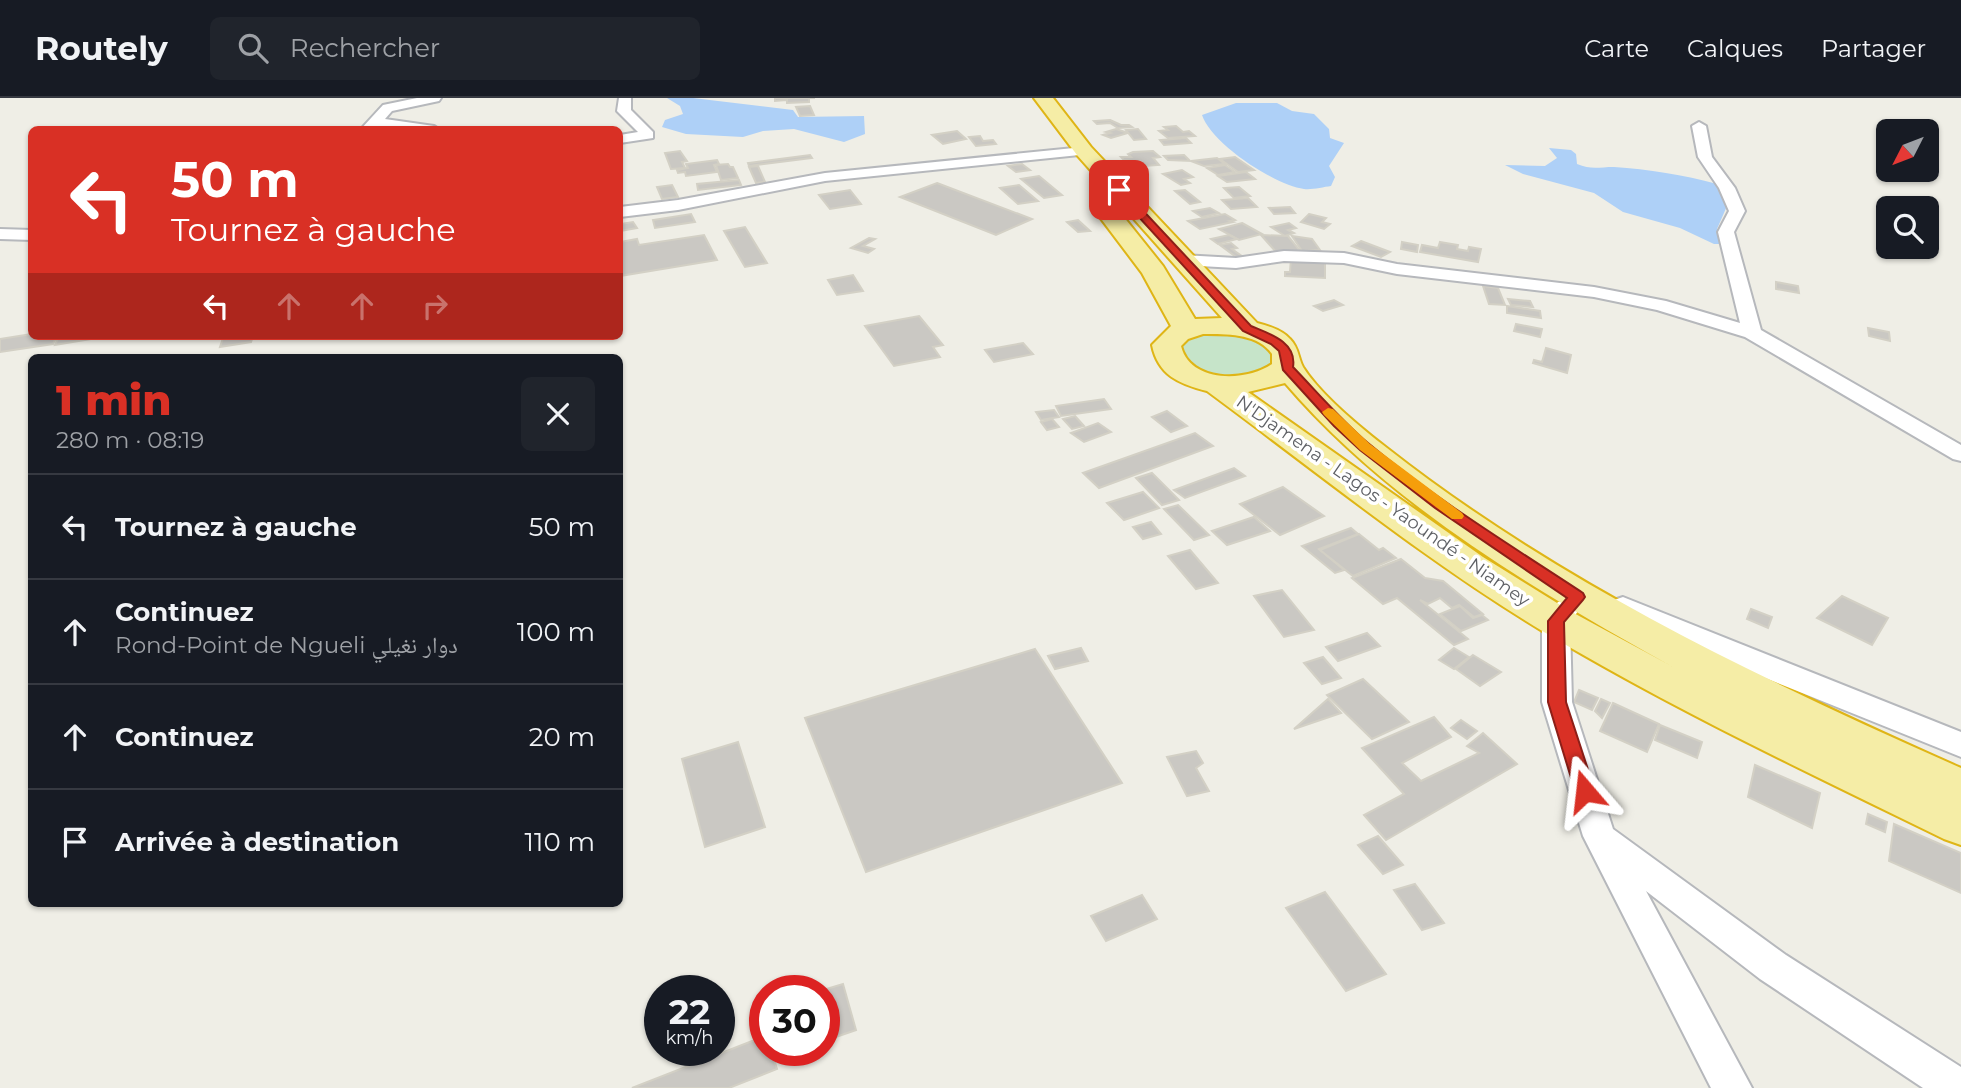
<!DOCTYPE html>
<html lang="fr">
<head>
<meta charset="utf-8">
<style>
	:root { --surface:#171b24; --page:#20242c; --text:#f1f3f6; --muted:#9ea1a6; --line:#363941; --accent:#d93025 }
	body { margin:0; font-family:Montserrat,"Noto Naskh Arabic",sans-serif; background:var(--page); color:var(--text); height:100vh; display:flex; flex-direction:column; font-size:26px; white-space:nowrap }
	* { box-sizing:border-box; margin:0 }
	p { font-size:23px; color:var(--muted) }
	.icon { flex:none; width:38px; height:38px; fill:none; stroke:currentColor; stroke-width:2; stroke-linecap:round; stroke-linejoin:round }
	.map { position:relative; flex:1; overflow:hidden }
	.side { position:absolute; left:28px; top:256px; width:595px; height:553px; display:flex; flex-direction:column; background:var(--surface); border-radius:10px; box-shadow:0 2px 5px #0004 }
	.side>* { flex:none }
	.guide { position:absolute; left:28px; top:28px; width:595px; height:214px; border-radius:10px; box-shadow:0 2px 5px #0004; background:#d93025; color:#fff; overflow:hidden }
	.needle { width:46px; rotate:228deg }
	.fabs { position:absolute; left:1876px; top:21px; display:grid; gap:14px }
	.fabs a { display:grid; place-items:center; width:63px; height:63px; border-radius:10px; background:var(--surface); box-shadow:0 2px 5px #0004; font-size:35px }
	.speed { position:absolute; left:644px; top:877px; display:flex; gap:14px; font-size:35px; font-weight:700; text-align:center }
	.speed>* { display:grid; place-content:center; width:91px; height:91px; border-radius:50%; background:var(--surface); box-shadow:0 2px 5px #0004; line-height:1 }
	.speed small { font-size:18px; font-weight:400 }
	.speed .limit { border:10px solid #d22; background:#fff; color:#111 }
	.pin { position:absolute; display:grid; place-items:center; width:60px; height:60px; color:#fff; margin:-30px; border-radius:14px; box-shadow:0 4px 10px #0006 }
	.me { position:absolute; width:77px; margin:-38px; rotate:343deg; stroke-linejoin:round; filter:drop-shadow(0 0 5px #0008) }
	.turn { display:flex; align-items:center; gap:24px; height:147px; padding:0 28px; font-size:32px }
	.turn .icon { width:91px; height:91px; stroke-width:2.5 }
	.turn b { display:block; font-size:49px; line-height:60px }
	.lanes { display:flex; align-items:center; height:66px; padding:0 28px; background:#0003; justify-content:center; gap:35px; direction:ltr }
	.lanes .off { opacity:.35 }
	.round { display:grid; place-items:center; flex:none; width:74px; height:74px; border-radius:10px; background:var(--page) }
	.overview { display:flex; align-items:center; justify-content:space-between; height:119px; padding:0 28px }
	h1 { font-size:42px; font-weight:800; line-height:52px; color:var(--accent) }
	ul { padding:0; list-style:none }
	li { display:flex; align-items:center; gap:21px; height:105px; padding:0 28px; border-top:2px solid var(--line) }
	li div { flex:1 }
	li b { display:block; font-size:26px }
	li em { font-style:normal }
	header { display:flex; align-items:center; gap:42px; box-sizing:border-box; height:98px; padding:0 35px; background:var(--surface); border-bottom:2px solid var(--line) }
	header strong { font-size:33px }
	nav { display:flex; gap:38px; margin-inline-start:auto; font-size:24px }
	.search { width:490px; height:63px; background:var(--page); display:flex; align-items:center; gap:18px; box-sizing:border-box; padding:0 24px; border-radius:10px; color:var(--muted); font-size:26px }
	.map>svg:first-child { display:block }
	.green { fill:#c6e4c9 }
	.water { fill:#aed0f7 }
	.building { fill:#cac8c3; stroke:#d3d0c5; stroke-width:2 }
	.lines { fill:none; stroke-linecap:round; stroke-linejoin:round }
	.minor-casing { stroke:#b6b8bc; stroke-width:4 }
	.trunk-casing { stroke:#dfb516; stroke-width:4 }
	.minor { fill:#fff; fill-rule:evenodd }
	.trunk { fill:#f5eda6; fill-rule:evenodd }
	.route { fill:#d93025; stroke:#8d1f18; stroke-width:2 }
	.slow { fill:#f59e0b }
	.labels { text-anchor:middle; stroke-width:7; stroke-linejoin:round; paint-order:stroke }
	.street-label { font-size:18px; fill:#5e6065; stroke:#fff }
</style>
</head>
<body>
<header>
<strong>Routely</strong>
<div class="search"><svg class="icon" aria-label="search" viewBox="0 0 24 24"><circle cx="10" cy="10" r="6"/><path d="M15 15l6 6"/></svg>Rechercher</div>
<nav><a>Carte</a><a>Calques</a><a>Partager</a></nav>
</header>
<div class="map">
<svg width="1961" height="990" viewBox="0 0 1961 990">
	<rect width="100%" height="100%" fill="#efeee6"/>
	<path class="green" d="M1224,232L1269,245L1277,269L1241,282L1192,272L1178,247L1194,235Z"/>
	<g class="water">
		<path d="M667,0H693L793,12L798,19L864,18L865,36L844,44L794,31L763,33L743,39L686,36L662,29L665,22L683,16L680,8Z"/>
		<path d="M1236,5H1277L1292,13L1314,16L1329,31L1330,40L1344,45L1329,68L1335,79L1331,88C1323,89 1312,92 1304,91C1274,87 1211,45 1202,17Z"/>
		<path d="M1549,50L1571,52L1576,56L1577,66C1591,72 1599,69 1614,69C1648,71 1684,77 1717,86L1727,108L1717,131L1722,146H1714L1680,130L1623,114L1594,95L1523,76L1505,67L1545,68L1557,60Z"/>
	</g>
	<g class="building">
		<path d="M775,0H815H809V4L787,5V2L775,3Z"/>
		<path d="M810,8L814,17L800,18L796,9Z"/>
		<path d="M1110,22L1121,27H1129L1132,29L1118,30L1110,25L1097,26L1094,23Z"/>
		<path d="M1176,28L1183,34L1189,33L1195,38L1168,40L1159,33L1168,32L1164,29Z"/>
		<path d="M1116,31L1128,35L1111,40L1103,37L1110,35L1106,34Z"/>
		<path d="M1138,31L1146,41L1134,42L1126,32Z"/>
		<path d="M957,33L966,41L943,46L932,37Z"/>
		<path d="M980,38L983,43L993,42L996,46L976,48L969,39Z"/>
		<path d="M1186,40L1191,45L1164,47L1160,42Z"/>
		<path d="M680,53L687,63L682,64L685,70L671,71L665,55Z"/>
		<path d="M1153,53L1160,59L1153,60L1159,67L1144,68L1140,64L1124,62L1121,59H1131L1128,56L1133,54Z"/>
		<path d="M810,57L812,60L749,68L748,65Z"/>
		<path d="M1184,57L1190,63L1168,62L1164,58Z"/>
		<path d="M1235,59L1254,72L1238,74L1220,61Z"/>
		<path d="M1217,60L1225,66L1204,68L1191,63Z"/>
		<path d="M717,62L719,66L714,67L717,74L686,78L685,74L678,75L677,72L688,70L686,66Z"/>
		<path d="M728,66L730,69H733L738,80L721,82L716,67Z"/>
		<path d="M1022,66L1030,72L1016,74L1008,68Z"/>
		<path d="M1225,67L1235,74L1218,77L1207,70Z"/>
		<path d="M758,68L765,84L756,85L749,69Z"/>
		<path d="M1182,72L1193,79L1184,81L1190,85L1181,87L1163,76Z"/>
		<path d="M1246,74L1255,81L1227,84L1218,78Z"/>
		<path d="M1039,78L1062,97L1044,100L1021,81Z"/>
		<path d="M739,82L741,87L698,92L697,86Z"/>
		<path d="M937,85L1032,121L996,137L900,99Z"/>
		<path d="M672,87L678,99L662,101L657,89Z"/>
		<path d="M1019,87L1038,103L1018,106L1000,90Z"/>
		<path d="M1239,89L1250,98L1234,100L1224,90Z"/>
		<path d="M850,92L861,106L830,111L819,97Z"/>
		<path d="M1185,92L1200,104L1190,106L1175,93Z"/>
		<path d="M1248,100L1257,109L1231,111L1222,102Z"/>
		<path d="M1290,109L1295,115L1274,116L1269,110Z"/>
		<path d="M1210,110L1219,115L1202,119L1193,113Z"/>
		<path d="M691,116L695,124L655,130L653,122Z"/>
		<path d="M1225,116L1235,122L1230,123L1233,124L1200,131L1188,123Z"/>
		<path d="M1309,116L1326,120L1322,124L1330,126L1324,131L1301,124Z"/>
		<path d="M1078,122L1090,133L1078,134L1067,124Z"/>
		<path d="M633,124L637,130L620,133V126Z"/>
		<path d="M1242,125L1262,136L1239,142L1219,131Z"/>
		<path d="M1289,125L1296,130L1288,132L1294,135L1285,138L1271,129Z"/>
		<path d="M745,129L767,165L745,169L724,133Z"/>
		<path d="M704,137L717,162L620,178V144L637,141L639,147Z"/>
		<path d="M1229,137L1237,141L1218,146L1211,141Z"/>
		<path d="M1261,137L1288,138L1301,154L1277,155Z"/>
		<path d="M1292,138L1312,141L1320,152L1302,153Z"/>
		<path d="M869,140L875,141L863,148L874,151L868,155L851,150Z"/>
		<path d="M1361,143L1390,154L1381,159L1352,148Z"/>
		<path d="M1402,144L1418,147L1417,154L1401,151Z"/>
		<path d="M1440,144L1458,147L1457,151L1468,153L1469,149L1481,151L1478,164L1420,154L1422,147L1438,150Z"/>
		<path d="M1231,145L1237,150L1232,151L1246,161L1240,162L1220,147Z"/>
		<path d="M1291,160L1325,163V180L1285,178V174H1290Z"/>
		<path d="M853,177L863,193L837,197L828,182Z"/>
		<path d="M1776,184L1798,188L1799,195L1776,191Z"/>
		<path d="M1483,188L1498,190L1505,207L1489,206Z"/>
		<path d="M1508,201L1530,203L1533,209L1511,207Z"/>
		<path d="M1334,202L1343,207L1323,213L1314,208Z"/>
		<path d="M1507,208L1540,213L1541,220L1507,215Z"/>
		<path d="M919,218L943,247L933,249L940,259L894,268L865,228Z"/>
		<path d="M1516,226L1542,231L1540,239L1514,233Z"/>
		<path d="M1868,230L1889,234L1890,243L1869,238Z"/>
		<path d="M32,236V238H57L53,246L0,254V241Z"/>
		<path d="M59,238H109L55,247Z"/>
		<path d="M232,238H253L251,244L220,249L223,240Z"/>
		<path d="M1023,245L1033,256L994,264L985,252Z"/>
		<path d="M1546,250L1571,257L1567,275L1533,265L1534,262L1542,264Z"/>
		<path d="M1104,301L1111,311L1061,318L1056,308Z"/>
		<path d="M1054,312L1059,319L1041,322L1036,314Z"/>
		<path d="M1167,313L1187,328L1171,334L1152,319Z"/>
		<path d="M1075,318L1084,328L1072,331L1063,321Z"/>
		<path d="M1052,321L1059,329L1047,332L1041,324Z"/>
		<path d="M1098,325L1111,334L1084,344L1071,335Z"/>
		<path d="M1195,335L1213,348L1099,390L1083,375Z"/>
		<path d="M1234,370L1245,378L1185,400L1174,392Z"/>
		<path d="M1152,375L1179,402L1162,407L1136,380Z"/>
		<path d="M1283,389L1324,418L1280,437L1240,406Z"/>
		<path d="M1143,394L1159,410L1124,422L1107,405Z"/>
		<path d="M1178,407L1209,437L1194,442L1164,411Z"/>
		<path d="M1254,419L1270,433L1227,447L1212,433Z"/>
		<path d="M1151,424L1161,436L1143,441L1133,429Z"/>
		<path d="M1351,430L1358,436L1319,451L1344,472L1335,475L1302,448Z"/>
		<path d="M1359,436L1379,452L1383,450L1396,460L1353,478L1320,452Z"/>
		<path d="M1190,452L1218,485L1196,491L1168,458Z"/>
		<path d="M1401,461L1425,480L1443,483L1483,516L1474,519L1459,507L1452,510L1440,500L1428,506L1420,502L1468,541L1454,547L1397,500L1383,506L1352,480Z"/>
		<path d="M1282,492L1314,532L1284,539L1254,498Z"/>
		<path d="M1842,498L1888,520L1872,547L1817,520Z"/>
		<path d="M1460,508L1473,520L1482,517L1488,522L1461,533L1440,516Z"/>
		<path d="M1751,511L1772,519L1768,530L1747,521Z"/>
		<path d="M1367,535L1380,548L1338,563L1326,549Z"/>
		<path d="M1081,550L1088,563L1055,571L1048,558Z"/>
		<path d="M1454,550L1469,559L1454,571L1439,562Z"/>
		<path d="M1035,551L1122,685L866,774L805,620Z"/>
		<path d="M1473,557L1501,574L1480,588L1456,571Z"/>
		<path d="M1323,559L1341,580L1322,586L1304,565Z"/>
		<path d="M1363,581L1409,624L1372,641L1327,597Z"/>
		<path d="M1579,592L1598,600L1592,612L1574,604Z"/>
		<path d="M1328,601L1341,615L1294,631Z"/>
		<path d="M1601,601L1610,605L1602,620L1595,613Z"/>
		<path d="M1613,605L1659,626L1647,654L1600,633Z"/>
		<path d="M1434,619L1451,639L1402,665L1421,683L1479,655L1467,648L1483,635L1517,666L1386,742L1364,717L1404,696L1362,650Z"/>
		<path d="M1461,622L1477,633L1467,641L1451,630Z"/>
		<path d="M1660,627L1702,644L1697,660L1655,642Z"/>
		<path d="M738,644L765,729L705,749L682,661Z"/>
		<path d="M1196,653L1203,665L1196,670L1209,693L1187,698L1167,659Z"/>
		<path d="M1755,667L1820,695L1812,730L1748,699Z"/>
		<path d="M1868,716L1887,724L1885,734L1866,726Z"/>
		<path d="M1894,726L1961,755V795L1889,763Z"/>
		<path d="M1378,738L1403,767L1383,776L1358,747Z"/>
		<path d="M1415,786L1444,825L1422,832L1394,792Z"/>
		<path d="M1325,794L1386,876L1346,893L1286,810Z"/>
		<path d="M1142,797L1157,821L1106,843L1091,818Z"/>
		<path d="M843,886L856,932L824,943L823,892Z"/>
		<path d="M765,938V952H771L777,971L729,990H632Z"/>
	</g>
	<g class="lines">
		<g class="minor-casing">
			<g id="minor">
				<path d="M417,0H441L439,3L392,13L385,21L434,28L440,32H403L378,28L374,32H360L383,7Z"/>
				<path d="M619,0H631V12L653,34V40L620,45V37L638,34L617,13Z"/>
				<path d="M1699,24L1706,28L1712,59L1735,90L1745,113L1734,134L1761,232L1961,347V363L1953,361L1745,239L1657,212L1594,199L1397,176L1344,165L1284,163L1236,170L1182,167L1173,162L1182,157L1236,160L1284,153L1344,155L1397,166L1594,189L1666,203L1740,225L1718,134L1729,113L1719,90L1698,59L1692,28Z"/>
				<path d="M1084,49L1091,53L1089,56L825,83L678,112L620,119V109L678,102L825,75Z"/>
				<path d="M0,131L32,132V142L0,141Z"/>
				<path d="M1623,499L1961,634V659L1676,544L1614,514L1610,508L1614,502Z"/>
				<path d="M1567,501L1576,504L1580,510L1570,525L1572,604L1613,731L1786,857L1961,969V990H1923L1760,881L1646,793L1752,990H1711L1583,738L1542,604V523L1558,504Z"/>
			</g>
		</g>
		<g class="trunk-casing">
			<path id="trunk" d="M1034,0H1053L1091,49L1257,225C1269,228 1282,232 1290,241C1299,250 1298,260 1303,269C1320,296 1361,330 1387,350C1560,486 1761,581 1961,670V747L1944,741C1809,675 1673,611 1544,534C1426,463 1317,374 1207,293C1179,286 1158,277 1152,247L1171,228L1142,175L1099,118L1103,113H1119L1163,168L1195,221L1222,220L1077,57ZM1203,236C1225,236 1258,235 1272,256V266C1246,284 1190,285 1181,248L1188,241ZM1285,285C1391,409 1544,498 1686,576L1570,513L1483,459L1248,294Z"/>
		</g>
		<use href="#minor" class="minor"/>
		<use href="#trunk" class="trunk"/>
	</g>
	<path class="route" d="M1116,90H1122L1251,228C1270,236 1297,244 1293,269C1318,295 1341,322 1368,345C1435,401 1510,447 1583,495L1585,499L1583,502L1564,524L1566,604L1595,693L1592,699L1585,701L1578,699L1575,693L1548,604V523L1567,500L1435,410L1360,352L1334,328L1283,272L1279,253L1271,246L1243,233L1116,94Z"/>
	<path class="slow" d="M1328,310L1333,311L1370,346L1462,415L1464,418L1462,421H1452L1360,352L1324,317L1322,314Z"/>
	<g class="labels">
		<g class="street-label">
			<text transform="translate(1383 403) rotate(35)" y="6">N'Djamena - Lagos - Yaoundé - Niamey</text>
		</g>
	</g>
</svg>
<div class="fabs">
<a><svg class="needle" viewBox="-14 -14 28 28"><path d="M0-13l5 13h-10z" fill="#e53935"/><path d="M0 13l5-13h-10z" fill="#9ea1a6"/></svg></a>
<a><svg class="icon" aria-label="search" viewBox="0 0 24 24"><circle cx="10" cy="10" r="6"/><path d="M15 15l6 6"/></svg></a>
</div>
<div class="speed"><div>22<small>km/h</small></div><div class="limit">30</div></div>
<div class="pin" style="left:1119px;top:92px;background:#d93025"><svg class="icon" aria-label="arrive" viewBox="0 0 24 24"><path d="M6 21V4h12l-3 4 3 4H6"/></svg></div>
<svg class="me" style="left:1585px;top:693px" viewBox="-20 -20 40 40"><path d="M0-17L14 15 0 8-14 15z" fill="#d93025" stroke="#fff" stroke-width="4"/></svg>
<div class="guide">
<div class="turn"><svg class="icon" aria-label="left" viewBox="0 0 24 24"><path d="M17 20v-9H6M10 6l-5 5 5 5"/></svg><div><b>50 m</b>Tournez à gauche</div></div>
<div class="lanes"><svg class="icon" aria-label="left" viewBox="0 0 24 24"><path d="M17 20v-9H6M10 6l-5 5 5 5"/></svg><svg class="icon off" aria-label="ahead" viewBox="0 0 24 24"><path d="M12 20V5M6 11l6-6 6 6"/></svg><svg class="icon off" aria-label="ahead" viewBox="0 0 24 24"><path d="M12 20V5M6 11l6-6 6 6"/></svg><svg class="icon off" aria-label="right" viewBox="0 0 24 24"><path d="M7 20v-9h11M14 6l5 5-5 5"/></svg></div>
</div>
<section class="side">
<div class="overview"><div><h1>1 min</h1><p>280 m · 08:19</p></div><a class="round"><svg class="icon" aria-label="close" viewBox="0 0 24 24"><path d="M6 6l12 12M18 6L6 18"/></svg></a></div>
<ul>
<li><svg class="icon" aria-label="left" viewBox="0 0 24 24"><path d="M17 20v-9H6M10 6l-5 5 5 5"/></svg><div><b>Tournez à gauche</b></div><em>50 m</em></li>
<li><svg class="icon" aria-label="ahead" viewBox="0 0 24 24"><path d="M12 20V5M6 11l6-6 6 6"/></svg><div><b>Continuez</b><p>Rond-Point de Ngueli دوار نغيلي</p></div><em>100 m</em></li>
<li><svg class="icon" aria-label="ahead" viewBox="0 0 24 24"><path d="M12 20V5M6 11l6-6 6 6"/></svg><div><b>Continuez</b></div><em>20 m</em></li>
<li><svg class="icon" aria-label="arrive" viewBox="0 0 24 24"><path d="M6 21V4h12l-3 4 3 4H6"/></svg><div><b>Arrivée à destination</b></div><em>110 m</em></li>
</ul>
</section>
</div>
</body>
</html>
